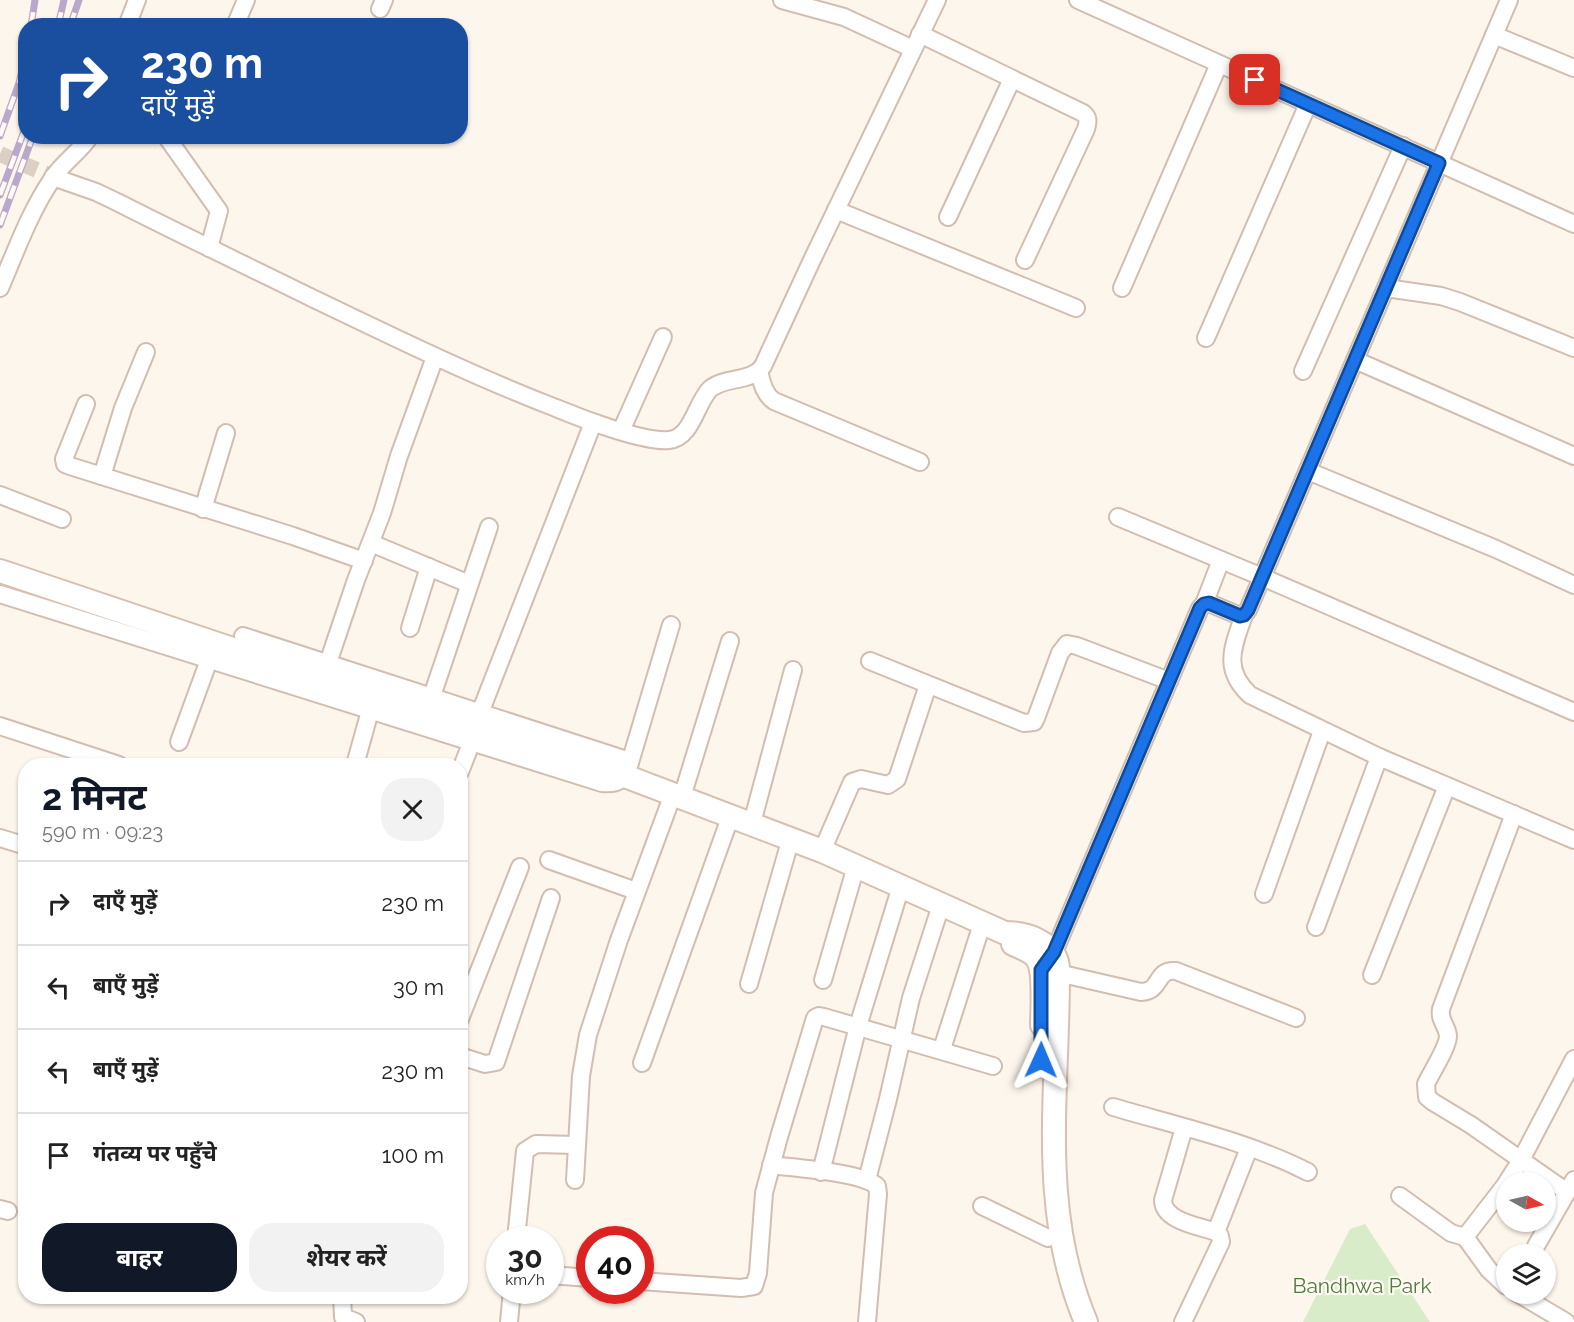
<!DOCTYPE html>
<html lang="hi">
<head>
<meta charset="utf-8">
<style>
	:root { --surface:#fff; --page:#f2f2f2; --text:#222; --muted:#767676; --line:#e0e0e0; --accent:#111827 }
	body { margin:0; font-family:Raleway,"Noto Sans Devanagari",sans-serif; background:var(--page); color:var(--text); height:100vh; display:flex; flex-direction:column; font-size:22px; white-space:nowrap }
	* { box-sizing:border-box; margin:0 }
	p { font-size:20px; color:var(--muted) }
	.icon { flex:none; width:33px; height:33px; fill:none; stroke:currentColor; stroke-width:2; stroke-linecap:round; stroke-linejoin:round }
	.map { position:relative; flex:1; overflow:hidden }
	.details { position:absolute; left:18px; top:758px; width:450px; height:546px; display:flex; flex-direction:column; background:var(--surface); border-radius:24px; box-shadow:0 2px 4px #0004 }
	.details>* { flex:none }
	.guide { position:absolute; left:18px; top:18px; width:450px; height:126px; border-radius:24px; box-shadow:0 2px 4px #0004; background:#1a4fa0; color:#fff; overflow:hidden }
	.needle { width:39px; rotate:98deg }
	.buttons { position:absolute; left:1496px; top:1172px; display:grid; gap:12px }
	.buttons a { display:grid; place-items:center; width:60px; height:60px; border-radius:50%; background:var(--surface); box-shadow:0 2px 4px #0004; font-size:30px }
	.speed { position:absolute; left:486px; top:1226px; display:flex; gap:12px; font-size:30px; font-weight:700; text-align:center }
	.speed>* { display:grid; place-content:center; width:78px; height:78px; border-radius:50%; background:var(--surface); box-shadow:0 2px 4px #0004; line-height:1 }
	.speed small { font-size:15px; font-weight:400 }
	.speed .limit { border:9px solid #d22; background:#fff; color:#111 }
	.pin { position:absolute; display:grid; place-items:center; width:51px; height:51px; color:#fff; margin:-26px; border-radius:12px; box-shadow:0 3px 9px #0006 }
	.me { position:absolute; width:66px; margin:-33px; rotate:1deg; stroke-linejoin:round; filter:drop-shadow(0 0 4px #0008) }
	.turn { display:flex; align-items:center; gap:21px; height:126px; padding:0 24px; font-size:27px }
	.turn .icon { width:78px; height:78px; stroke-width:2.5 }
	.turn b { display:block; font-size:42px; line-height:51px }
	.round { display:grid; place-items:center; flex:none; width:63px; height:63px; border-radius:24px; background:var(--page) }
	.summary { display:flex; align-items:center; justify-content:space-between; height:102px; padding:0 24px }
	h1 { font-size:36px; font-weight:700; line-height:45px; color:var(--accent) }
	.action { display:flex; gap:12px; margin-top:auto; padding:12px 24px }
	.action a { flex:1; height:69px; border-radius:24px; background:var(--accent); color:#fff; font-size:24px; font-weight:700; line-height:69px; text-align:center }
	.action a+a { background:var(--page); color:var(--text) }
	ul { padding:0; list-style:none }
	li { display:flex; align-items:center; gap:18px; height:84px; padding:0 24px; border-top:2px solid var(--line) }
	li div { flex:1 }
	li b { display:block; font-size:22px }
	li em { font-style:normal }
	.map>svg:first-child { display:block }
	.green { fill:#d8ecc9 }
	.lines { fill:none; stroke-linecap:round; stroke-linejoin:round }
	.street-tunnel { stroke:#dcd0c4; stroke-width:16; stroke-dasharray:16 8; stroke-linecap:butt }
	.street-casing { stroke:#d1beb0; stroke-width:20 }
	.secondary-casing { stroke:#d6c0b0; stroke-width:26 }
	.street { stroke:#fff; stroke-width:16 }
	.secondary { stroke:#fff; stroke-width:22 }
	.rail-casing { stroke:#b9a8c9; stroke-width:7 }
	.rail { stroke:#fffaf3; stroke-width:4.5; stroke-dasharray:14; stroke-linecap:butt }
	.route-casing { stroke:#114b97; stroke-width:15 }
	.route { stroke:#1a73e8; stroke-width:10 }
	.labels { text-anchor:middle; stroke-width:4.5; stroke-linejoin:round; paint-order:stroke }
	.park-label { font-size:21px; fill:#537a41; stroke:#fffaf3 }
</style>
</head>
<body>
<div class="map">
<svg width="1574" height="1322" viewBox="0 0 1574 1322">
	<rect width="100%" height="100%" fill="#fdf6ec"/>
	<path class="green" d="M1365,1224L1430,1322H1303L1350,1229Z"/>
	<g class="lines">
		<path class="street-tunnel" d="M0,154L53,177"/>
		<g class="street-casing">
			<g id="street">
				<path d="M782,0L844,17L913,49"/>
				<path d="M1078,0L1574,224"/>
				<path d="M380,9L384,0"/>
				<path d="M127,26L137,0"/>
				<path d="M235,26L246,0"/>
				<path d="M920,34L1083,113C1089,118 1088,122 1086,129L1025,260"/>
				<path d="M1494,35L1574,68"/>
				<path d="M166,136L219,211L209,248"/>
				<path d="M53,177L96,192L117,202C182,235 247,266 312,298C393,337 473,376 556,408C580,418 645,443 669,440C692,438 696,403 710,389C725,376 751,383 763,366L812,260L937,0"/>
				<path d="M836,210L1076,308"/>
				<path d="M948,217L1012,79"/>
				<path d="M0,288C16,251 30,211 53,178C63,162 80,152 90,136"/>
				<path d="M1122,288L1219,64"/>
				<path d="M1386,288L1441,296L1460,302L1574,348"/>
				<path d="M1206,338L1308,104"/>
				<path d="M1355,360L1574,456"/>
				<path d="M759,371C762,383 764,394 774,401L920,462"/>
				<path d="M1303,371L1403,146"/>
				<path d="M86,404L64,459L65,464L70,466L293,536L364,561"/>
				<path d="M621,431L663,337"/>
				<path d="M1308,471L1496,549L1574,585"/>
				<path d="M102,476L123,408L146,352"/>
				<path d="M0,495L62,519"/>
				<path d="M203,509L226,433"/>
				<path d="M1118,517L1262,577L1574,712"/>
				<path d="M371,543L469,584"/>
				<path d="M0,594L602,783C612,784 618,783 626,776L671,625"/>
				<path d="M1204,604L1221,560"/>
				<path d="M1244,615C1233,647 1222,669 1250,695L1379,757L1574,840"/>
				<path d="M410,628L429,567"/>
				<path d="M243,636L630,761"/>
				<path d="M870,661L1024,723L1034,722L1036,718L1060,653L1067,644L1077,646L1169,681"/>
				<path d="M328,663L356,580L382,513L399,456L435,357"/>
				<path d="M432,696L489,527"/>
				<path d="M480,713L593,423"/>
				<path d="M0,726L119,765"/>
				<path d="M179,742L209,660"/>
				<path d="M355,765L370,711"/>
				<path d="M460,772L472,741"/>
				<path d="M682,797L730,641"/>
				<path d="M1514,814L1441,1009C1439,1021 1447,1025 1448,1036C1448,1047 1431,1073 1426,1084L1427,1097L1433,1102L1471,1125L1567,1192"/>
				<path d="M752,823L793,670"/>
				<path d="M0,838L26,846"/>
				<path d="M822,851L852,782L861,779L888,785L897,779L928,685"/>
				<path d="M549,860L636,891"/>
				<path d="M1264,894L1322,731"/>
				<path d="M1316,927L1379,757"/>
				<path d="M1048,960L1054,952L1200,608L1204,604L1209,603L1240,616L1244,615L1248,610L1509,0"/>
				<path d="M1058,973L1141,992C1163,991 1154,969 1176,971L1296,1018"/>
				<path d="M1372,975L1447,786"/>
				<path d="M823,980L856,866"/>
				<path d="M749,984L791,838"/>
				<path d="M460,1019L520,867"/>
				<path d="M942,1049L982,924"/>
				<path d="M460,1056L485,1064L496,1062L551,898"/>
				<path d="M642,1063L731,815"/>
				<path d="M1113,1107C1178,1126 1247,1141 1308,1172"/>
				<path d="M771,1165C795,1168 860,1172 877,1186L878,1194L867,1322"/>
				<path d="M821,1172L858,1026L901,886"/>
				<path d="M575,1180L581,1076L588,1035L619,940L673,794"/>
				<path d="M867,1180L888,1099L911,998L941,905"/>
				<path d="M1507,1182L1521,1160L1574,1059"/>
				<path d="M1400,1196L1451,1233L1465,1237L1506,1184"/>
				<path d="M982,1206L1048,1238"/>
				<path d="M0,1209L8,1211"/>
				<path d="M1216,1232L1249,1148"/>
				<path d="M1465,1237L1489,1270L1506,1286"/>
				<path d="M516,1239L525,1151L536,1144L577,1145"/>
				<path d="M1536,1246L1574,1180"/>
				<path d="M550,1275L590,1278"/>
				<path d="M640,1281L741,1288L754,1286L758,1273L764,1193L779,1137L815,1018L819,1016L824,1017L993,1066"/>
				<path d="M1517,1293L1566,1322"/>
				<path d="M342,1296L343,1317L356,1322"/>
				<path d="M509,1322L512,1290"/>
				<path d="M1183,1322L1221,1242L1220,1236L1216,1232C1199,1226 1163,1221 1163,1200L1184,1128"/>
			</g>
		</g>
		<g class="secondary-casing">
			<g id="secondary">
				<path d="M0,571L283,666L596,765L822,851L1005,933C1027,933 1055,942 1058,967C1059,1088 1037,1206 1086,1322"/>
				<path d="M1013,944C1020,947 1028,950 1034,955C1046,965 1042,1009 1042,1025"/>
			</g>
		</g>
		<use href="#street" class="street"/>
		<use href="#secondary" class="secondary"/>
		<g class="rail-casing">
			<g id="rail">
				<path d="M31,26L35,0"/>
				<path d="M58,26L64,0"/>
				<path d="M70,26L79,0"/>
				<path d="M0,136L19,83L26,53"/>
				<path d="M0,195L26,126"/>
				<path d="M0,225L33,136"/>
			</g>
		</g>
		<use href="#rail" class="rail"/>
	</g>
	<g class="lines">
		<g class="route-casing">
			<path id="route" d="M1041,1060V970L1054,952L1200,608L1204,604L1209,603L1240,616L1244,615L1248,610L1439,163L1255,80"/>
		</g>
		<use href="#route" class="route"/>
	</g>
	<g class="labels">
		<g class="park-label">
			<text x="1362" y="1293">Bandhwa Park</text>
		</g>
	</g>
</svg>
<div class="buttons">
<a><svg class="needle" viewBox="-14 -14 28 28"><path d="M0-13l5 13h-10z" fill="#e53935"/><path d="M0 13l5-13h-10z" fill="#767676"/></svg></a>
<a><svg class="icon" aria-label="layers" viewBox="0 0 24 24"><path d="M12 4l9 5-9 5-9-5zM3 14l9 5 9-5"/></svg></a>
</div>
<div class="speed"><div>30<small>km/h</small></div><div class="limit">40</div></div>
<div class="pin" style="left:1255px;top:80px;background:#d93025"><svg class="icon" aria-label="arrive" viewBox="0 0 24 24"><path d="M6 21V4h12l-3 4 3 4H6"/></svg></div>
<svg class="me" style="left:1041px;top:1060px" viewBox="-20 -20 40 40"><path d="M0-17L14 15 0 8-14 15z" fill="#1a73e8" stroke="#fff" stroke-width="4"/></svg>
<div class="guide">
<div class="turn"><svg class="icon" aria-label="right" viewBox="0 0 24 24"><path d="M7 20v-9h11M14 6l5 5-5 5"/></svg><div><b>230 m</b>दाएँ मुड़ें</div></div>
</div>
<section class="details">
<div class="summary"><div><h1>2 मिनट</h1><p>590 m · 09:23</p></div><a class="round"><svg class="icon" aria-label="close" viewBox="0 0 24 24"><path d="M6 6l12 12M18 6L6 18"/></svg></a></div>
<ul>
<li><svg class="icon" aria-label="right" viewBox="0 0 24 24"><path d="M7 20v-9h11M14 6l5 5-5 5"/></svg><div><b>दाएँ मुड़ें</b></div><em>230 m</em></li>
<li><svg class="icon" aria-label="left" viewBox="0 0 24 24"><path d="M17 20v-9H6M10 6l-5 5 5 5"/></svg><div><b>बाएँ मुड़ें</b></div><em>30 m</em></li>
<li><svg class="icon" aria-label="left" viewBox="0 0 24 24"><path d="M17 20v-9H6M10 6l-5 5 5 5"/></svg><div><b>बाएँ मुड़ें</b></div><em>230 m</em></li>
<li><svg class="icon" aria-label="arrive" viewBox="0 0 24 24"><path d="M6 21V4h12l-3 4 3 4H6"/></svg><div><b>गंतव्य पर पहुँचे</b></div><em>100 m</em></li>
</ul>
<div class="action"><a>बाहर</a><a>शेयर करें</a></div>
</section>
</div>
</body>
</html>
